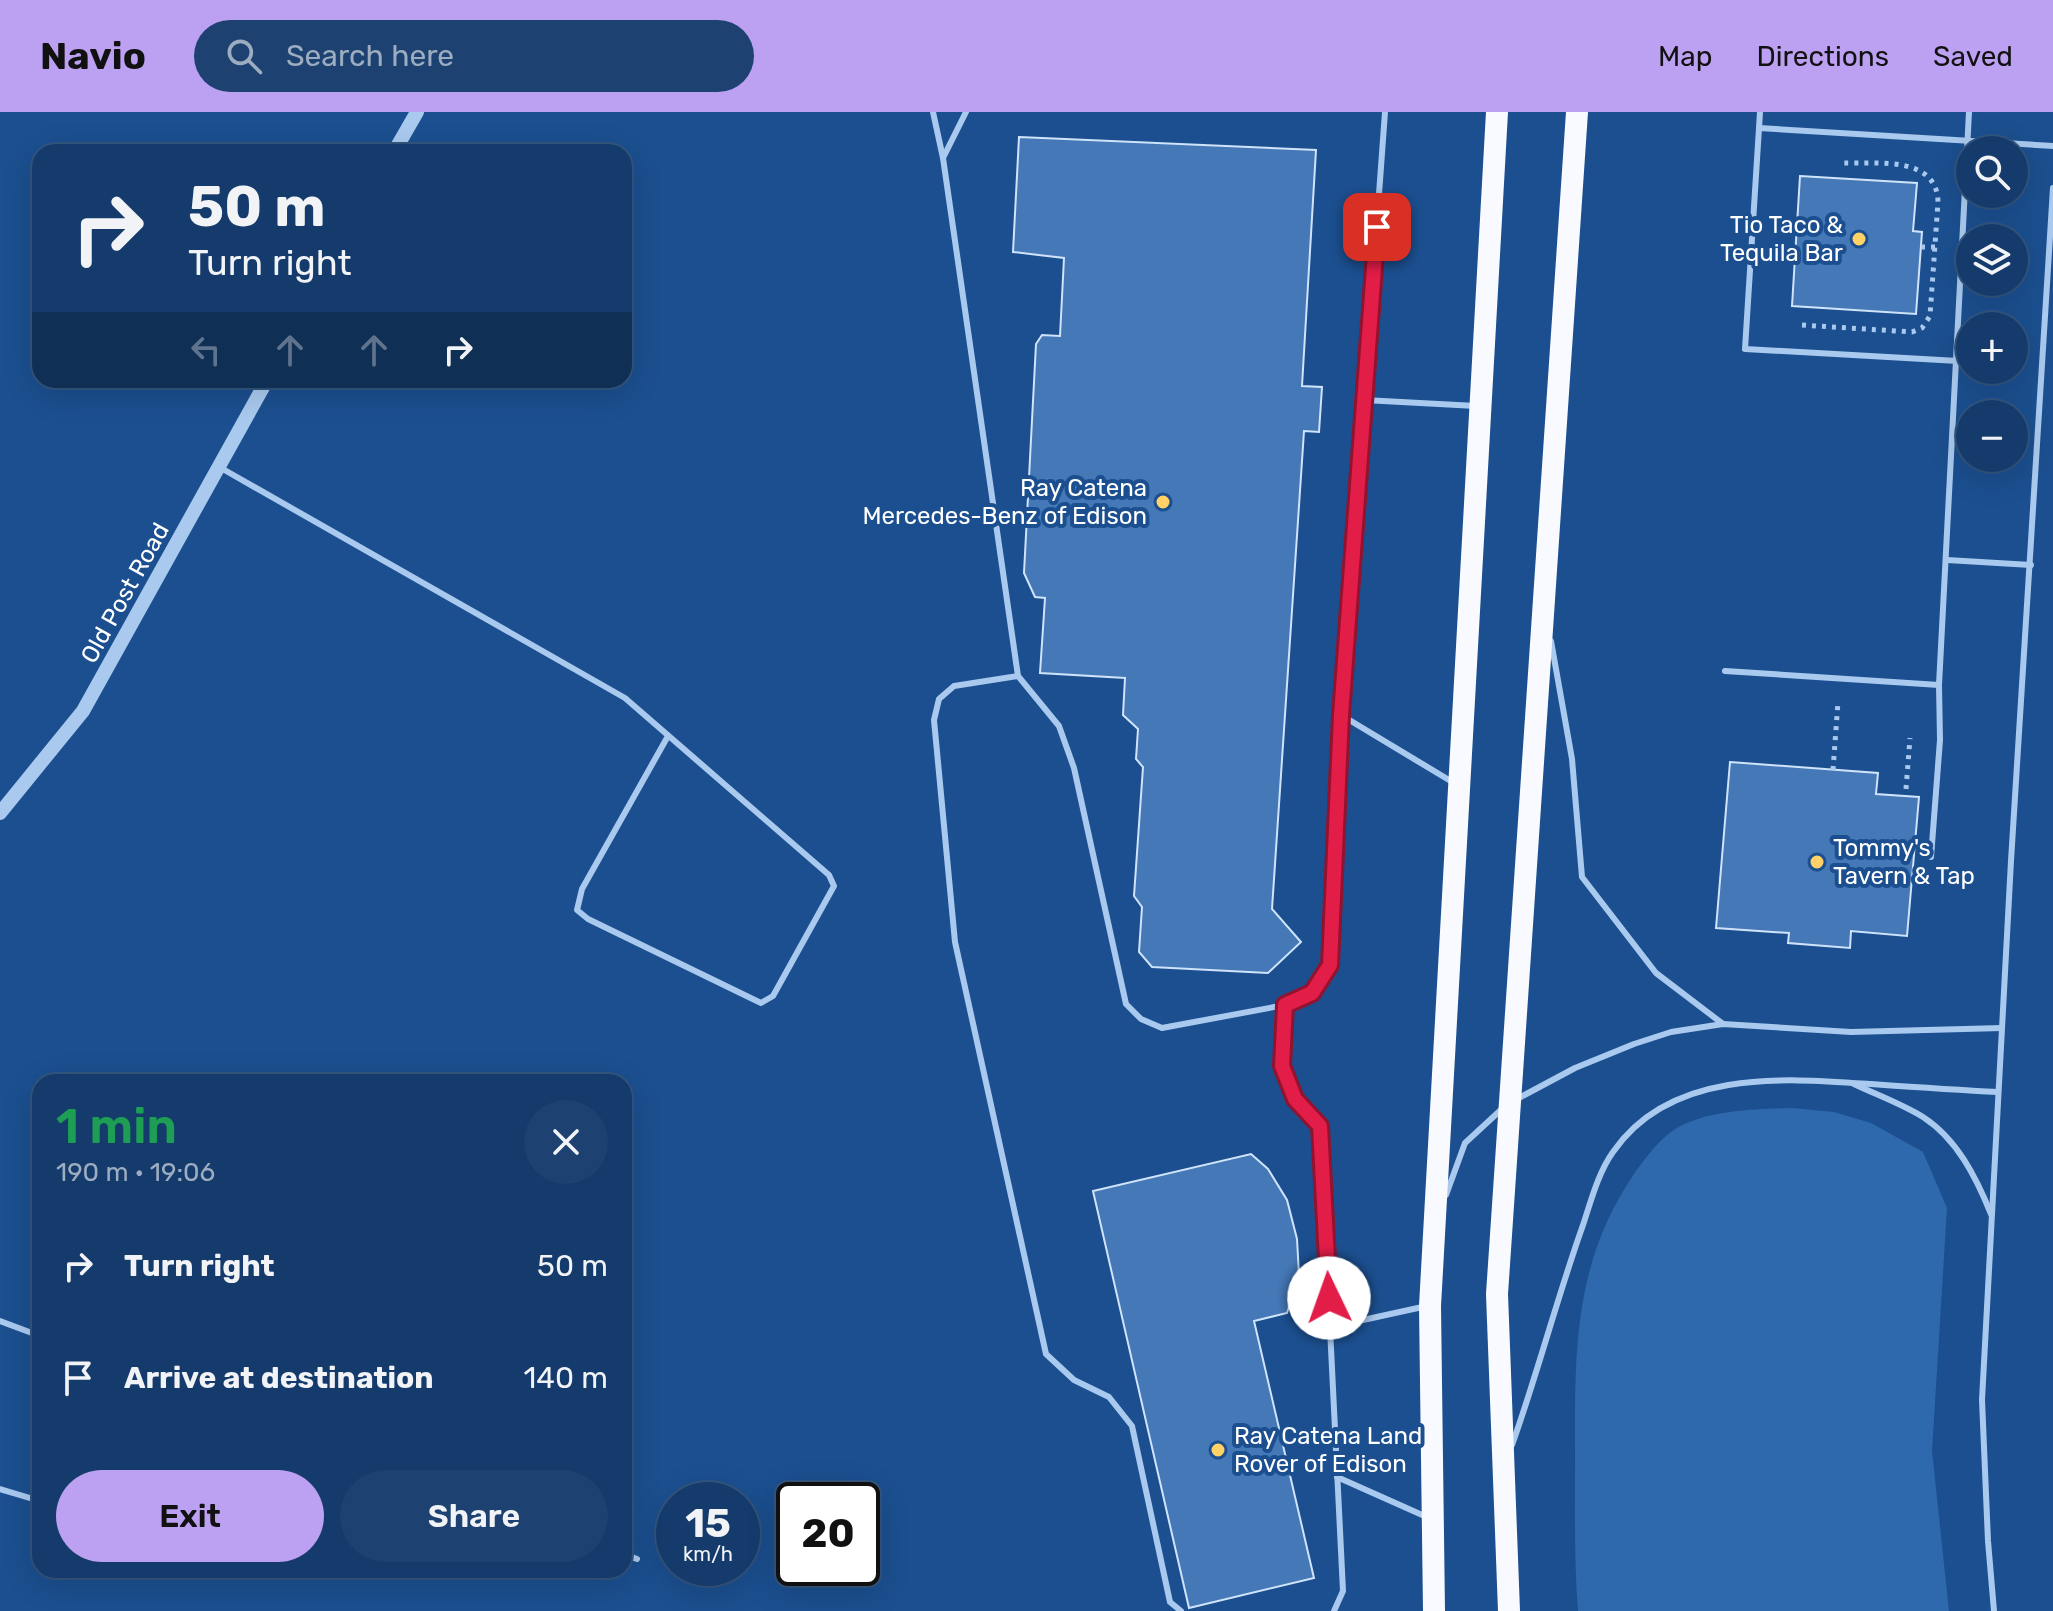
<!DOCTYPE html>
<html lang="en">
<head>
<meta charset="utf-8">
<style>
	:root { --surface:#143b6b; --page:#1d4271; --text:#f1f3f6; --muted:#9dadc1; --line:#33557e; --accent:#bca0f2 }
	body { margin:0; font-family:Rubik,sans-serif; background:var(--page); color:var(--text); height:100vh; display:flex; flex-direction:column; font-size:30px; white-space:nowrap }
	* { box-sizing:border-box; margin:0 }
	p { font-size:26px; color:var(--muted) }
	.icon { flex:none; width:44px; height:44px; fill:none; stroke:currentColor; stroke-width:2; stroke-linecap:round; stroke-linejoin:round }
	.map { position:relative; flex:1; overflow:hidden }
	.details { position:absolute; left:32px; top:962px; width:600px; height:504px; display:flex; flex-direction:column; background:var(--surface); border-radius:24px; box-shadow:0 8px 32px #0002,0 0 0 2px var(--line) }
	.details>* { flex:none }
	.banner { position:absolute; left:32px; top:32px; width:600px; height:244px; border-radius:24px; box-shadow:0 8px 32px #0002,0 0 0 2px var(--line); background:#143b6b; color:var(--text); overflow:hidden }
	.controls { position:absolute; left:1956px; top:24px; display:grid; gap:16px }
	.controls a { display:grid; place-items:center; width:72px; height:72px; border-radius:50%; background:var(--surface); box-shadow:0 8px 32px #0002,0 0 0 2px var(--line); font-size:40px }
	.speed { position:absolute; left:656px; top:1370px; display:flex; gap:16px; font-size:40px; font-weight:700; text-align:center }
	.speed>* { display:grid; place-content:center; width:104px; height:104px; border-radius:50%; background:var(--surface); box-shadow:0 8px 32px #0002,0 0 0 2px var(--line); line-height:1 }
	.speed small { font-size:20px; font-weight:400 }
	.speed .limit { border:4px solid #111; border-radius:12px; background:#fff; color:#111 }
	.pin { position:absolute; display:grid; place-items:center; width:68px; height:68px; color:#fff; margin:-34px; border-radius:16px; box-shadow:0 4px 12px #0006 }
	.me { position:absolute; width:88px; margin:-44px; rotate:357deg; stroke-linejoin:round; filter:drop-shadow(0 0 6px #0008) }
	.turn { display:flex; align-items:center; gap:28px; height:168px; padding:0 24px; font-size:36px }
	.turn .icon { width:104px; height:104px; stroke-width:2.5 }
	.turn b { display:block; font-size:56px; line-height:68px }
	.lanes { display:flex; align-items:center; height:76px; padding:0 24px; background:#0003; justify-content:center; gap:40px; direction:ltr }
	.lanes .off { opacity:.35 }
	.round { display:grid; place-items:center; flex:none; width:84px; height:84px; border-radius:42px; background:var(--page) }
	.head { display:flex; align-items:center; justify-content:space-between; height:136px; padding:0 24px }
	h1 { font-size:48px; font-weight:600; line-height:60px; color:#1e9e55 }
	.primary-button { display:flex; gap:16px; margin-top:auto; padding:16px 24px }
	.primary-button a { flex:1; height:92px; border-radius:48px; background:var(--accent); color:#111; font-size:32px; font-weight:600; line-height:92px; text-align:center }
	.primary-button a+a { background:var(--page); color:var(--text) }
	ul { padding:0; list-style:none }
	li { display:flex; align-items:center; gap:24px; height:112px; padding:0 24px }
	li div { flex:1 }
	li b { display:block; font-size:30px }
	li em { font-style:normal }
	header { display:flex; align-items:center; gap:48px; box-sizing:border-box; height:112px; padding:0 40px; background:var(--accent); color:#111 }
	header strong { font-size:38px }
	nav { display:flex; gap:44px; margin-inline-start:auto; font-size:28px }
	.search { width:560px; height:72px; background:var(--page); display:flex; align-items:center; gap:20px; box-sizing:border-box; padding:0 28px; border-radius:44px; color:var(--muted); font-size:30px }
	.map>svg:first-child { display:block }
	.green { fill:#2e69ad }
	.building { fill:#4478b7; stroke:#cfe3fa; stroke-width:2 }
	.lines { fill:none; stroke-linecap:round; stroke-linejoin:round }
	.path { stroke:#a9c9ee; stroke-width:5; stroke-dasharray:4 6; stroke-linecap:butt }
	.service { stroke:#a9c9ee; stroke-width:6 }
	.tertiary { stroke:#a9c9ee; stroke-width:14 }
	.trunk { stroke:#f8faff; stroke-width:22 }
	.route-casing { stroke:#92132f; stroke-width:20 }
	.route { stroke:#e11d48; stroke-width:14 }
	.poi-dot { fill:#ffd166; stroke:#1b4f8f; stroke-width:3 }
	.labels { text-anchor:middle; stroke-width:8; stroke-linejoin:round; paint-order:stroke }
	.poi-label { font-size:24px; fill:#fff; stroke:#1b4f8f; text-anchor:end }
	.street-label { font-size:24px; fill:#fff; stroke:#1b4f8f }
</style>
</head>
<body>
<header>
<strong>Navio</strong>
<div class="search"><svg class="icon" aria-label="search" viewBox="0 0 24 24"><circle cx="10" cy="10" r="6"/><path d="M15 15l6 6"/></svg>Search here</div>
<nav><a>Map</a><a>Directions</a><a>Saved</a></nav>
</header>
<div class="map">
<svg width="2053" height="1499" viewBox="0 0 2053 1499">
	<rect width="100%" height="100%" fill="#1b4f8f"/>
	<path class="green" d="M1792,996L1834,1000L1871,1011L1923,1040L1947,1096L1932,1339L1949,1499H1578C1574,1449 1575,1398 1575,1348C1575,1243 1572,1153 1634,1062C1647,1044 1663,1021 1685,1012C1716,998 1759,997 1792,996Z"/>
	<g class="building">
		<path d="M1019,25L1316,38L1302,274L1322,275L1319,320L1304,319L1272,797L1301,830L1268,861L1152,855L1139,840L1142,795L1134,784L1143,655L1136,647L1138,617L1123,603L1125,566L1040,561L1045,486L1035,485L1024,461L1036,232L1042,223L1060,224L1064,146L1013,140Z"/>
		<path d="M1800,64L1917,71L1913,119L1922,120L1916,202L1792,194Z"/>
		<path d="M1730,650L1878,661L1876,682L1919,685L1907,824L1851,819L1850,836L1788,831L1789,821L1716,816Z"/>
		<path d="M1251,1042L1268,1057L1287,1088L1297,1127L1299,1163L1287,1201L1254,1209L1314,1466L1189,1496L1093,1079Z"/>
	</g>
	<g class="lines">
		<g class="path">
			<path d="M2014,69L2028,70"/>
			<path d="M1921,135H1936"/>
			<path d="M1802,213L1912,220L1922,216L1930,204L1938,90C1937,43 1876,52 1843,51"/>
			<path d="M1833,658L1838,590"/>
			<path d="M1906,677L1910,626"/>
		</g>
		<g class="service">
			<path d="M933,0L943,46L1018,564L1059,614L1074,656L1126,892L1141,907L1162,916L1285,893L1312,881L1330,853L1341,603L1385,0"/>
			<path d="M1759,16L1760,0"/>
			<path d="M943,46L966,0"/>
			<path d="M1958,249L1745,237L1759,16L2053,34"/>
			<path d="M1364,288L1476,294"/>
			<path d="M221,356L625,586L829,763L834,774L773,884L761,891L588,807L577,798L582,777L668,624"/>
			<path d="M1947,448L2031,453"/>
			<path d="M1551,529L1572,647L1582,765L1656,861L1723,912"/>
			<path d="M1725,559L1939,573L1969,0"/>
			<path d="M1018,564L954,574L939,587L934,608L955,830L1046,1242L1074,1268L1109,1285L1132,1314L1170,1490L1181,1499"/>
			<path d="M1341,603L1454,671"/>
			<path d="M1931,745L1940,628L1939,573"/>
			<path d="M1285,893L1282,954L1295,987L1320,1014L1343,1479L1334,1499"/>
			<path d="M1854,972C1877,983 1902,992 1923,1005C1957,1027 1976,1065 1991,1102"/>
			<path d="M1517,987L1575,956L1634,932L1671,920L1723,912L1851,920L2002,916"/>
			<path d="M1446,1083L1465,1031L1504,995"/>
			<path d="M0,1209L40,1224"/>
			<path d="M1331,1215L1427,1194"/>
			<path d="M1512,1333C1538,1260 1557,1186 1583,1113C1591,1089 1598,1061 1613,1040C1670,957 1783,966 1871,972C1913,975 1956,978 1998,980"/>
			<path d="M1337,1365L1429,1406"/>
			<path d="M0,1377L40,1389"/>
			<path d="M624,1442L637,1447"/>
			<path d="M1994,1499L1988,1429L1982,1288L2011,749L2053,76"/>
		</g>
		<g class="tertiary">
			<path d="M394,40L417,0"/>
			<path d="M0,701L83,599L267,268"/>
		</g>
		<g class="trunk">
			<path d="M1434,1499L1430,1194L1497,0"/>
			<path d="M1509,1499L1497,1182L1577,0"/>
		</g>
	</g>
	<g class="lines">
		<g class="route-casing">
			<path id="route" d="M1329,1186L1320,1014L1295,987L1282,954L1285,893L1312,881L1330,853L1341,603L1377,115"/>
		</g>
		<use href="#route" class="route"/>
	</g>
	<g class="poi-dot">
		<circle cx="1859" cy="127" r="8"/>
		<circle cx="1163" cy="390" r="8"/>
		<circle cx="1817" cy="750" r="8"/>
		<circle cx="1218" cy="1338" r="8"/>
	</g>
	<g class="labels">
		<g class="poi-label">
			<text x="1843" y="121">Tio Taco &amp;<tspan x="1843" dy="28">Tequila Bar</tspan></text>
			<text x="1147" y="384">Ray Catena<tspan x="1147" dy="28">Mercedes-Benz of Edison</tspan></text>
			<text x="1833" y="744" text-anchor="start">Tommy's<tspan x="1833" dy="28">Tavern &amp; Tap</tspan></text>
			<text x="1234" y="1332" text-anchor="start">Ray Catena Land<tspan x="1234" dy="28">Rover of Edison</tspan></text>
		</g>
		<g class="street-label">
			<text transform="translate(125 481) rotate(-61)" y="8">Old Post Road</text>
		</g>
	</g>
</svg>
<div class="controls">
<a><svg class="icon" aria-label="search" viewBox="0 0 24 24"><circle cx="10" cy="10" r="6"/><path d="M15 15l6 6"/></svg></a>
<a><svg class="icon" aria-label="layers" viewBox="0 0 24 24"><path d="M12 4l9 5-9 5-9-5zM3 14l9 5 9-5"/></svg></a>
<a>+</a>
<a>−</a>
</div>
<div class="speed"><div>15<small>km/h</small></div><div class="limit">20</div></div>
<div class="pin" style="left:1377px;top:115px;background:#d93025"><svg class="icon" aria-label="arrive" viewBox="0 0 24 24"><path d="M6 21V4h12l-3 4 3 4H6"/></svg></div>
<svg class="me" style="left:1329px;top:1186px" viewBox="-20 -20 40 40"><circle r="19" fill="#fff"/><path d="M0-13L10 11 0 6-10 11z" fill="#e11d48"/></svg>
<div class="banner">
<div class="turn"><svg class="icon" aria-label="right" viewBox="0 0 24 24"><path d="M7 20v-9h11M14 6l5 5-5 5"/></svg><div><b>50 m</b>Turn right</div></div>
<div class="lanes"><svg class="icon off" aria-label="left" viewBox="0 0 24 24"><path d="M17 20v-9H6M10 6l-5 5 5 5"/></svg><svg class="icon off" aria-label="ahead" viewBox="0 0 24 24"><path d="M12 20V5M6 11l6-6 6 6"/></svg><svg class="icon off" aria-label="ahead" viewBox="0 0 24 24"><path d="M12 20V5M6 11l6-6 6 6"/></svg><svg class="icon" aria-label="right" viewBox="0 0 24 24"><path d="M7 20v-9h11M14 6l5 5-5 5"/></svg></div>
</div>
<section class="details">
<div class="head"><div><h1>1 min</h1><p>190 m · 19:06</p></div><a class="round"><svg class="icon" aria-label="close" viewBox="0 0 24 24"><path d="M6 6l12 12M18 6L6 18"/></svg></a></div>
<ul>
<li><svg class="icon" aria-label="right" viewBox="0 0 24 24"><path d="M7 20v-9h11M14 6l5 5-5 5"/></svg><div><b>Turn right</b></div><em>50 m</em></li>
<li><svg class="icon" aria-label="arrive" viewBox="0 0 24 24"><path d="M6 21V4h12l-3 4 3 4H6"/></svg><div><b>Arrive at destination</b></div><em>140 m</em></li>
</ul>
<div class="primary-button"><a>Exit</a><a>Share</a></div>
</section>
</div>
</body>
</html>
